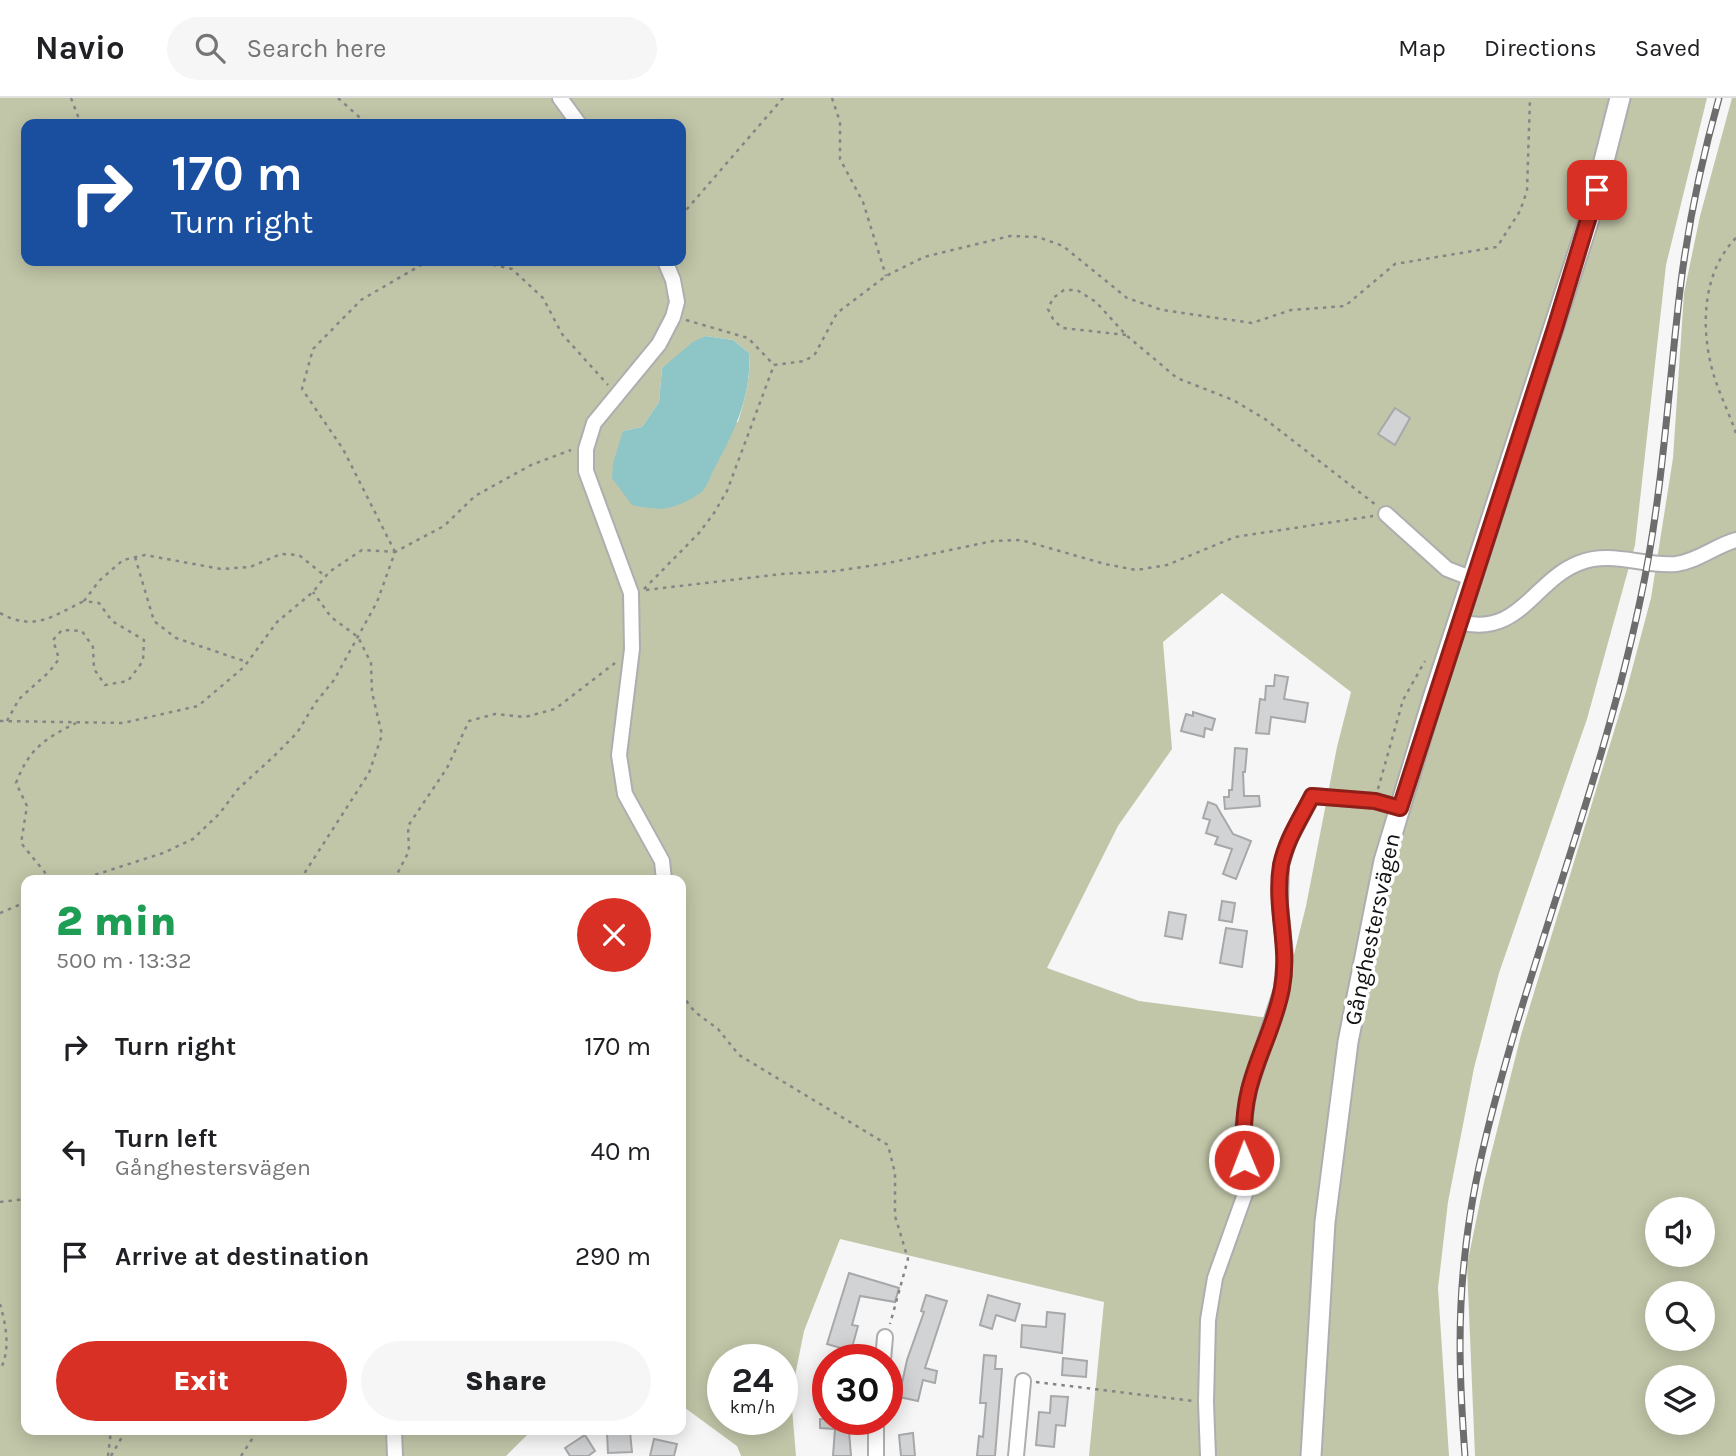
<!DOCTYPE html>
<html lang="en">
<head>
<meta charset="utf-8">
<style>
	:root { --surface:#fff; --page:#f6f6f6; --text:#202124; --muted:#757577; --line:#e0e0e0; --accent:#d93025 }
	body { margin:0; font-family:Karla,sans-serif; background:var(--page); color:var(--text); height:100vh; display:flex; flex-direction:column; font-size:26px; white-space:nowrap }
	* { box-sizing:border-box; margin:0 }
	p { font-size:23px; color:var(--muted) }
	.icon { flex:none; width:38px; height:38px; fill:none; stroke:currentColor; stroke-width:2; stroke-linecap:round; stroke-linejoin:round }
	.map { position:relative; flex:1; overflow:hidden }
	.drawer { position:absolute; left:21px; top:777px; width:665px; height:560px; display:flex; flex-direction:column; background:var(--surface); border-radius:14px; box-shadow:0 4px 18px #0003 }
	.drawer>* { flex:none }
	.hud { position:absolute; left:21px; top:21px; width:665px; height:147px; border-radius:14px; box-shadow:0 4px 18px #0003; background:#1a4fa0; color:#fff; overflow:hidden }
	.buttons { position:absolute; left:1645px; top:1099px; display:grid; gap:14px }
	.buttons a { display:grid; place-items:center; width:70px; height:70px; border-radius:50%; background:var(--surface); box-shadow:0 4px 18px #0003; font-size:35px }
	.speed { position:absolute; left:707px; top:1246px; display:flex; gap:14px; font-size:35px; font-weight:700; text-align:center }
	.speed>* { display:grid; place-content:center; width:91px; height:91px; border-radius:50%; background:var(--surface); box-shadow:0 4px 18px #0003; line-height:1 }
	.speed small { font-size:18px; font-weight:400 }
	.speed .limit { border:10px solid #d22; background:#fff; color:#111 }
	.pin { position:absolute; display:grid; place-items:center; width:60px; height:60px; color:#fff; margin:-30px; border-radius:14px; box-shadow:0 4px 10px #0006 }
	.me { position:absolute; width:77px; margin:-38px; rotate:359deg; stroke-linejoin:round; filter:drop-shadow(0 0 5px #0008) }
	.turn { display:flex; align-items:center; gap:24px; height:147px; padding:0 35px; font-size:32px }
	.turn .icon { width:91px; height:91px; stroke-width:2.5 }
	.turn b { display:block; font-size:49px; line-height:60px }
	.round { display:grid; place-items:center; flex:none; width:74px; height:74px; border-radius:37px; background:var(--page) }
	.head { display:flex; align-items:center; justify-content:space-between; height:119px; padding:0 35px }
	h1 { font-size:42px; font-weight:800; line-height:52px; color:#1e9e55 }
	.action { display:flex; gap:14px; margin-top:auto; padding:14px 35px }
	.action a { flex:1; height:80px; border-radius:42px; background:var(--accent); color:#fff; font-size:28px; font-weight:800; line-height:80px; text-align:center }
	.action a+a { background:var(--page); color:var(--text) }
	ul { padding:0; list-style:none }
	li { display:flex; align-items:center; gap:21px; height:105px; padding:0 35px }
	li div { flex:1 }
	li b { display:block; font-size:26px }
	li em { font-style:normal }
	header { display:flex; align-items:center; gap:42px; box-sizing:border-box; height:98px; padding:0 35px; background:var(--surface); border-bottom:2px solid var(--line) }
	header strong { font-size:33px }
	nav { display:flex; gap:38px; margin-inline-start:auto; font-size:24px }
	.search { width:490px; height:63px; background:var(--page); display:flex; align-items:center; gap:18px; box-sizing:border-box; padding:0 24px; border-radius:38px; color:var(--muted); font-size:26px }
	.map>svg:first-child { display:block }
	.green { fill:#c2c6a8; fill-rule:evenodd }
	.water { fill:#8ec5c6 }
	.building { fill:#d2d3d4; stroke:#a7a8a9; stroke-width:2 }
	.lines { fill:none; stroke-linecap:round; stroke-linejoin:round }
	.street-casing { stroke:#adaeaf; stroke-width:18 }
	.secondary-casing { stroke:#adaeaf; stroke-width:23 }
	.path { stroke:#858586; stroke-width:2.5; stroke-dasharray:3.5 5; stroke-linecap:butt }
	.street { stroke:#fff; stroke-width:14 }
	.secondary { stroke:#fff; stroke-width:19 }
	.rail-casing { stroke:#6d6d6e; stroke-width:7 }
	.rail { stroke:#fff; stroke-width:4.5; stroke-dasharray:13; stroke-linecap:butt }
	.route-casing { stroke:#8d1f18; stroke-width:18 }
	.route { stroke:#d93025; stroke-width:12 }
	.labels { text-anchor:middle; stroke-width:7; stroke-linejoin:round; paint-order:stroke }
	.street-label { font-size:23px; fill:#111112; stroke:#fff }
</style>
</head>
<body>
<header>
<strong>Navio</strong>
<div class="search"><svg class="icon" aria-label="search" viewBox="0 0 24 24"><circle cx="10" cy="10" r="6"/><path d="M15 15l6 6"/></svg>Search here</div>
<nav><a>Map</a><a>Directions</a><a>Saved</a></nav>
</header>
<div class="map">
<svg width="1736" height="1358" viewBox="0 0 1736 1358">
	<rect width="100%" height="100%" fill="#f6f6f7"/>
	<g class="green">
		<path d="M0,0H1707L1666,167L1635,447L1587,621L1499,875L1474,970L1448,1104L1438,1190L1449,1358H1089L1104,1204L840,1141L804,1233L791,1298L796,1358H741L737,1348L681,1307V782H26V1332H532L506,1358H0ZM26,26H681V163H26ZM706,238L733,242L749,255C751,280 745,300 738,324L623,333L642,329L659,304L662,270ZM1222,495L1351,594L1337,649L1306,808L1279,917L1269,920L1139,903L1047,870L1118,728L1172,651L1163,544ZM723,1262H782V1321H723Z"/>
		<path d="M1732,0H1736V1358H1475L1467,1167L1484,1084L1521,937L1626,594L1651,500L1673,360L1684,195L1700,118ZM1657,1111H1703V1157H1657ZM1657,1195H1703V1241H1657ZM1657,1279H1703V1325H1657Z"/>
	</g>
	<path class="water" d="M706,238L733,242L749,255C752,299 733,336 713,373C709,381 706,392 699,396C672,413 661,413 632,407L612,380L613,365L623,333L642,329L659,304L662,270L694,243Z"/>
	<g class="building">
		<path d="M1395,310L1410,320L1395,347L1378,336Z"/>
		<path d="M1275,577L1288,579L1284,601L1308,605L1305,624L1271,619L1269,636L1256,635L1260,601L1265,602L1266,588H1274Z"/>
		<path d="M1193,614L1215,621L1212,632L1205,630L1204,639L1181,633L1186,616L1193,618Z"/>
		<path d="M1235,650L1247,651L1245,674H1243L1244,698H1259L1260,708L1225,711L1224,699H1229V692H1232Z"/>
		<path d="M1208,704L1216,707L1233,736L1251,743L1236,781L1223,776L1232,751L1215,746L1218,739L1206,735L1210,722L1203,720Z"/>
		<path d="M1222,803L1235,805L1232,824L1219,822Z"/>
		<path d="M1169,814L1186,817L1182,841L1165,838Z"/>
		<path d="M1226,830L1247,833L1242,869L1220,865Z"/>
		<path d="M849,1175L899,1190L895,1204L860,1198L852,1227L858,1228L851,1253L827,1246Z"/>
		<path d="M926,1197L947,1203L925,1270L937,1273L935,1285L923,1282L918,1303L899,1299L907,1262L924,1214L921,1213Z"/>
		<path d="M988,1197L1020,1206L1015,1223L996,1217L992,1231L980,1227Z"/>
		<path d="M1047,1214L1065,1216L1062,1255L1021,1249L1022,1227L1046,1229Z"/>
		<path d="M984,1257L996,1258L995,1271H1002L995,1358H977L979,1338L983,1339L986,1305H980Z"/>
		<path d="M1063,1260L1087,1263L1086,1279L1062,1277Z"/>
		<path d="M1051,1298L1068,1299L1065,1328L1056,1327L1054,1349L1036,1347L1039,1314L1050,1315Z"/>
		<path d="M820,1321H856L855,1333H849L851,1358H833L835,1331L820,1330Z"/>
		<path d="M630,1334L632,1354L608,1355L607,1336Z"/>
		<path d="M913,1335L915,1358H901L899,1337Z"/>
		<path d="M585,1337L595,1353L588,1358H570L565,1350Z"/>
		<path d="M654,1341L677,1346L674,1358H650Z"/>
	</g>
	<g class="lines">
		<g class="street-casing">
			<g id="street">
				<path d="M560,0L579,26"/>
				<path d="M1386,416L1447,471L1473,481"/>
				<path d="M1459,524C1519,540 1533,483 1579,465C1612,452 1643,469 1676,466C1698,463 1715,448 1736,442"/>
				<path d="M664,782L662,763L625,696L619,657L632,551L631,495L586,373V351L594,325L659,246L673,219L677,204L673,182L665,163"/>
				<path d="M883,1262L885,1239"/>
				<path d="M876,1321V1358"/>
				<path d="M394,1332L395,1358"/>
				<path d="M1016,1358L1023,1283"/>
				<path d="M1208,1358L1206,1304L1208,1222L1215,1180L1245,1096L1243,1029L1249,992L1282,891L1285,858L1280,807L1281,767L1289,742L1312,698L1375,703L1400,710"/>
			</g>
		</g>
		<g class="secondary-casing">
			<path id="secondary" d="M1311,1358L1325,1124L1348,944L1384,763L1433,600L1590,118L1620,0"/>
		</g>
		<g class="path">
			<path d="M71,0L81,26"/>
			<path d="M338,0L367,26"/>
			<path d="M832,0L840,24V61L863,104L886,178"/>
			<path d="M681,118L783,0"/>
			<path d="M1736,140C1700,176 1700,238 1716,284C1722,301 1730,318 1736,335"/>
			<path d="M403,163L425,165L472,163"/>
			<path d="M476,163L512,171L543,200L562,236L608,287"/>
			<path d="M686,222L748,240L774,267"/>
			<path d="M1126,237L1063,230L1054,223L1048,211L1053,200L1064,192H1077L1096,204L1126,237L1177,280L1233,302L1265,321L1376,407"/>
			<path d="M395,454L343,351L302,291L313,251L361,202L428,163"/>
			<path d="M135,459L154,523L176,540L247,564"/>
			<path d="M644,491L699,435L714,415L727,393L774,267L805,263L815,256L837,215L886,178L924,159L1010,138L1038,139L1063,148L1127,200L1162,212L1252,225L1291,212L1345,208L1395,166L1497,149L1520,113L1527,93L1530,0"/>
			<path d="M646,492L782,476L835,473L883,466L993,443L1021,442L1105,466L1136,472L1167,467L1235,439L1373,418"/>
			<path d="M0,515C34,534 53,518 84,503"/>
			<path d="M0,623L123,625L198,608L244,569L277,524L313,494L329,474L362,452L395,454"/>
			<path d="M7,623L19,601L49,574L59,561L53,542L62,532L82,533L93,549L94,571L105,587L128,583L143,563L144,542L112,523L99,505L84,503L99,483L123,462L145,457L221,471L250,469L281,456L299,457L325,478"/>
			<path d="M1378,691L1403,602L1425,563"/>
			<path d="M51,782L21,745L27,708L16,685C29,651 44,641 76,625"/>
			<path d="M79,782L163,755L193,741L220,715L238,691L272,660L297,635L316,604L334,582L377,504L395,454L444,428L475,398L531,367L571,352"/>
			<path d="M159,782H176"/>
			<path d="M300,782L369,675L382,637L372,594L371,565L358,539L331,519L313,494"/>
			<path d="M394,782L409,753L408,728L447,670L469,623L495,616L525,619L555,611L615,565"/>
			<path d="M0,815L26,804"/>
			<path d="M681,896L695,914L718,931L739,957L888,1047L895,1075V1118L908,1161L890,1226"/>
			<path d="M0,1104L26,1101"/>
			<path d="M0,1206C6,1227 11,1252 0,1272"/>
			<path d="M1036,1284L1193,1303"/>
			<path d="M108,1358L111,1332"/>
			<path d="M111,1358L126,1332"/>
			<path d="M241,1358L258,1332"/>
		</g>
		<use href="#street" class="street"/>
		<use href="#secondary" class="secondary"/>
		<g class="rail-casing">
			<path id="rail" d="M1465,1358C1460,1290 1457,1224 1465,1156C1473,1077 1495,1001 1517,925C1559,785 1610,646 1640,503C1663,398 1668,290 1681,184C1689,122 1702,60 1719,0"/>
		</g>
		<use href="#rail" class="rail"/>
	</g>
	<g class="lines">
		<g class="route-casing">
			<path id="route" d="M1244,1062C1243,1038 1243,1015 1249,992C1257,958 1276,925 1282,890C1290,849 1274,808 1281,767C1286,742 1301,720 1312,698L1375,703L1400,710L1555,230L1597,92"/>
		</g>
		<use href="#route" class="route"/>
	</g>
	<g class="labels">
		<g class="street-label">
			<text transform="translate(1372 831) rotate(-78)" y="8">Gånghestersvägen</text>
		</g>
	</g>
</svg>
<div class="buttons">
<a><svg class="icon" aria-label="sound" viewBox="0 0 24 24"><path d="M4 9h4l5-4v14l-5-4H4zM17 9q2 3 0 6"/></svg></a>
<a><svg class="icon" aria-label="search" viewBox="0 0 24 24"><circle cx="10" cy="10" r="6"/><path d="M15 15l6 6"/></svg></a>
<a><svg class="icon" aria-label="layers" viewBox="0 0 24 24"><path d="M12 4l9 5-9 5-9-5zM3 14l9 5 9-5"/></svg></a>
</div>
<div class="speed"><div>24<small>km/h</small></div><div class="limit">30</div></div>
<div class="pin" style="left:1597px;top:92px;background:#d93025"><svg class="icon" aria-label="arrive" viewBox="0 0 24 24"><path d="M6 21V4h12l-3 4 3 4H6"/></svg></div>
<svg class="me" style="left:1244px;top:1062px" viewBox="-20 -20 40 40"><circle r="17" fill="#d93025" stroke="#fff" stroke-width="3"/><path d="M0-11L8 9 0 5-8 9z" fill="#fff"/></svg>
<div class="hud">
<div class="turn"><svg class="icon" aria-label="right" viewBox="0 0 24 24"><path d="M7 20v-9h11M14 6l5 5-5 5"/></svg><div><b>170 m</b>Turn right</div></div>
</div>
<section class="drawer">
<div class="head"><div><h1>2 min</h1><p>500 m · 13:32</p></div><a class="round" style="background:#d93025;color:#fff"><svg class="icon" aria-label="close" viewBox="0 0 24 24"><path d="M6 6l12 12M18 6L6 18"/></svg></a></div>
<ul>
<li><svg class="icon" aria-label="right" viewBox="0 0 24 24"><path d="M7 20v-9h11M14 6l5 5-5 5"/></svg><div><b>Turn right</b></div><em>170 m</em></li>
<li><svg class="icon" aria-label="left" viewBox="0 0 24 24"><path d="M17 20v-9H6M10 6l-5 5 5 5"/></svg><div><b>Turn left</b><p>Gånghestersvägen</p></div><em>40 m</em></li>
<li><svg class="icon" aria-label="arrive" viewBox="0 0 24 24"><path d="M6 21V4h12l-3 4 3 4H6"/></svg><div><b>Arrive at destination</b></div><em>290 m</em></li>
</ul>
<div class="action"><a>Exit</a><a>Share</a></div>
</section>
</div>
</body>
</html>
